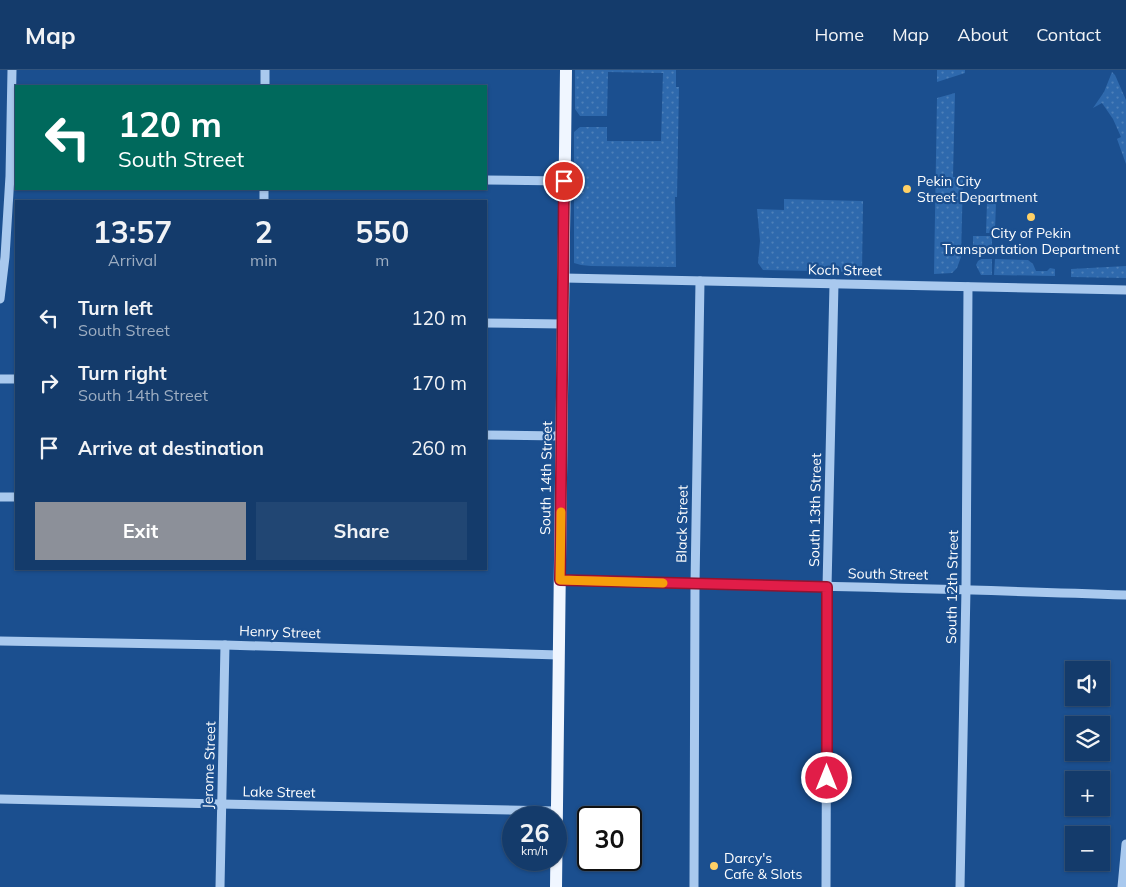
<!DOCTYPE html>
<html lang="en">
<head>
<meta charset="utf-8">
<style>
	:root { --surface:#143b6b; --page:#214673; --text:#f1f3f6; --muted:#9dadc1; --line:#33557e; --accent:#8c9099 }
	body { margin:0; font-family:Mulish,sans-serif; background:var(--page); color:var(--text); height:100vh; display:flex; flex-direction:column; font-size:19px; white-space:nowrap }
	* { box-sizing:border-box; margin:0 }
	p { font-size:16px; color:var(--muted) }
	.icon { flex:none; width:28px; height:28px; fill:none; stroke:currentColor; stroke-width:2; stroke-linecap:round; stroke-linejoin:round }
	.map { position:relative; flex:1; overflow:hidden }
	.panel { position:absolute; left:15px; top:130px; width:472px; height:370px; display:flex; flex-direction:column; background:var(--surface); border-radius:0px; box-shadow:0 1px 4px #0004,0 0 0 1px var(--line) }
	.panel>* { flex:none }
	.banner { position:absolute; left:15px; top:15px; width:472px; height:105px; border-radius:0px; box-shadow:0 1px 4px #0004,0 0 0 1px var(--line); background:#00695c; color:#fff; overflow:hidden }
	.fabs { position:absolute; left:1065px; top:591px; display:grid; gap:10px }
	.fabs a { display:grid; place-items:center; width:45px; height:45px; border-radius:0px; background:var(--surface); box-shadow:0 1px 4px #0004,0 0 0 1px var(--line); font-size:25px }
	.speed { position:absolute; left:502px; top:736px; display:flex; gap:10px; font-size:25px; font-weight:700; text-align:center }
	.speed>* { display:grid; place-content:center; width:65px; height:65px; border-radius:50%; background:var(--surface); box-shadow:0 1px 4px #0004,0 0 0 1px var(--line); line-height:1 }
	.speed small { font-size:12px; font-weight:400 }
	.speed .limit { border:2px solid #111; border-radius:8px; background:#fff; color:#111 }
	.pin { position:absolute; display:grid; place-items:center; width:42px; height:42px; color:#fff; margin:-21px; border:2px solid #fff; border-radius:50%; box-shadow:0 1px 5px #0007 }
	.me { position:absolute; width:55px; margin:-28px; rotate:0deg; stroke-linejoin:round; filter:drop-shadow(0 0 4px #0008) }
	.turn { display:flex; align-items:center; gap:18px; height:105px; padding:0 20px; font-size:22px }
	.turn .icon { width:65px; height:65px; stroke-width:2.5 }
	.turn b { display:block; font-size:35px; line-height:42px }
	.eta { display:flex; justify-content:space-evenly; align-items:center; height:85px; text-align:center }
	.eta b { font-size:30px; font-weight:700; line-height:35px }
	.button { display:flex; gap:10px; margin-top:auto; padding:10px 20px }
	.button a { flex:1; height:58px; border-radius:0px; background:var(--accent); color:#fff; font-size:20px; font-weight:700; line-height:58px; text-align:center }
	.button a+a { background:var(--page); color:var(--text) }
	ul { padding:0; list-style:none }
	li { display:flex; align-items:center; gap:15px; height:65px; padding:0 20px }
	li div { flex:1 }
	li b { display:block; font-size:19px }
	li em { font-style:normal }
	header { display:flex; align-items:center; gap:30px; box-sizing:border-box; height:70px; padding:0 25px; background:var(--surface); border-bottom:1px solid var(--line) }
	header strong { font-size:24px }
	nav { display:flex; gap:28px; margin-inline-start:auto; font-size:18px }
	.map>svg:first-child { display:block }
	.grass { fill:url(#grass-dots) }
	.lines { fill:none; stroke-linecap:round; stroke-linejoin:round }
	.minor { stroke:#a9c9ee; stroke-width:9 }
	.major { stroke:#f0f6ff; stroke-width:12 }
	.route-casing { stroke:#92132f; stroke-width:12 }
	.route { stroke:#e11d48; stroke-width:9 }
	.slow { stroke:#f59e0b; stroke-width:9 }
	.poi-dot { fill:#ffd166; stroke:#1b4f8f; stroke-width:2 }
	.labels { text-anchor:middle; stroke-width:4.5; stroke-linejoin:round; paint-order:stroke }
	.poi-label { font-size:14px; fill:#fff; stroke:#1b4f8f; text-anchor:start }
	.street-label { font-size:14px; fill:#fff; stroke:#1b4f8f }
</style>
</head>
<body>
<header>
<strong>Map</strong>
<nav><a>Home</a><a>Map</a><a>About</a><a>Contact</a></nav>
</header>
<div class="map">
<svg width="1126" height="817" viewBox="0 0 1126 817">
	<defs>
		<pattern id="grass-dots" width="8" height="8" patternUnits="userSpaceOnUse" patternTransform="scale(1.25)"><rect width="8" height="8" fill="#2e69ad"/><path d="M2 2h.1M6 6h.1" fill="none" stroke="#4d80b9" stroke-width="1.8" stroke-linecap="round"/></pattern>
	</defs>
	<rect width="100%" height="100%" fill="#1b4f8f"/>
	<g class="grass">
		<path d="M575,0H676V17H679L677,127H675L676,197L591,196L581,195L574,193V62L580,57H607V71H661L663,3L608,2L607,46H580L575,39Z"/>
		<path d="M937,0H965V3L937,12Z"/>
		<path d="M1112,2L1115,5L1126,30V94L1117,69L1121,67L1113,49L1102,33L1093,38L1104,22Z"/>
		<path d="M955,23L953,107H963L961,187L957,198L952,203L934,204L937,28Z"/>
		<path d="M784,129L863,131L862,202L763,200L758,193L760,171L757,139L784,140Z"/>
		<path d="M987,132H996L995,161L992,163H986Z"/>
		<path d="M973,166H992V183L975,182L973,178Z"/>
		<path d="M981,189H992V205H981L976,195L978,191Z"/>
		<path d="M995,189L1028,190L1033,194L1036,201H1047L1050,198L1055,199V206L994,205Z"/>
		<path d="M1126,196V208L1071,207V199Z"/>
	</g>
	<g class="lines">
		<g class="minor">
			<path d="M265,16V0"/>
			<path d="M486,110L564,111"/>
			<path d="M264,131V119"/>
			<path d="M564,208L1126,220"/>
			<path d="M0,229L5,187L10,106L12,0"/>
			<path d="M486,253L562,254"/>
			<path d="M0,309H16"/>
			<path d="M486,365L561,366"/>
			<path d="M0,427H16"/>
			<path d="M560,510C749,515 937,518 1126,525"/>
			<path d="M0,571L225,575L559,585"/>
			<path d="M0,729L221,734L557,741"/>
			<path d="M220,817L225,575"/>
			<path d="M694,817L695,514L700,211"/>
			<path d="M826,817L827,517L834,214"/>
			<path d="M960,817L966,519L968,217"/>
			<path d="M1122,817L1126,774"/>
		</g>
		<path class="major" d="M556,817L566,0"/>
	</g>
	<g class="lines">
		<g class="route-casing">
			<path id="route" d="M564,111L560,510L827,517V708"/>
		</g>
		<use href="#route" class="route"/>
		<path class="slow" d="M561,442L560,510L663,513"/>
	</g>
	<g class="poi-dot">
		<circle cx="907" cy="119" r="5"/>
		<circle cx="1031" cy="147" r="5"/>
		<circle cx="714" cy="796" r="5"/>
	</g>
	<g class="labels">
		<g class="poi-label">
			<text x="917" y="116">Pekin City<tspan x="917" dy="16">Street Department</tspan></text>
			<text x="1031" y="168" text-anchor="middle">City of Pekin<tspan x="1031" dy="16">Transportation Department</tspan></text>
			<text x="724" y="793">Darcy's<tspan x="724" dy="16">Cafe &amp; Slots</tspan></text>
		</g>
		<g class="street-label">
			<text transform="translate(845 200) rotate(1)" y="5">Koch Street</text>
			<text transform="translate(546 408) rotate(-89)" y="5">South 14th Street</text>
			<text transform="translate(815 440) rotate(-89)" y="5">South 13th Street</text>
			<text transform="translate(682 454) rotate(-89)" y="5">Black Street</text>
			<text transform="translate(888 504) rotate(1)" y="5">South Street</text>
			<text transform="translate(952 517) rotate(-89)" y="5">South 12th Street</text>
			<text transform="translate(280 562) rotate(2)" y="5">Henry Street</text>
			<text transform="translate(209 695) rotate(-88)" y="5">Jerome Street</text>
			<text transform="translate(279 722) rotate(1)" y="5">Lake Street</text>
		</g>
	</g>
</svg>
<div class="fabs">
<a><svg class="icon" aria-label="sound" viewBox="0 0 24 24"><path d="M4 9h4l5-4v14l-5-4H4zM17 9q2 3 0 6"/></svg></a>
<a><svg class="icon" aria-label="layers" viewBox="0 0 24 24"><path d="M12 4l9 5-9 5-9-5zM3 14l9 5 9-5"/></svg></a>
<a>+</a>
<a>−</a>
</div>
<div class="speed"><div>26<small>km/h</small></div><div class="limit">30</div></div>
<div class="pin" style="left:564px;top:111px;background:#d93025"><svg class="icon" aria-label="arrive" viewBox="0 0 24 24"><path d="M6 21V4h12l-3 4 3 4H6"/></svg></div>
<svg class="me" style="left:827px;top:708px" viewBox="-20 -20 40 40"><circle r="17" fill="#e11d48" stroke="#fff" stroke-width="3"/><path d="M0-11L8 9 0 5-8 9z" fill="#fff"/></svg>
<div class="banner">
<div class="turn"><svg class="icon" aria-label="left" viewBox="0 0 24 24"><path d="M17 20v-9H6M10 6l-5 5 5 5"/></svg><div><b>120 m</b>South Street</div></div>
</div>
<section class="panel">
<div class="eta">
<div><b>13:57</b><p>Arrival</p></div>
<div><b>2</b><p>min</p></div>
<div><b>550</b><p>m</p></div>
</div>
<ul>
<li><svg class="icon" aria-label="left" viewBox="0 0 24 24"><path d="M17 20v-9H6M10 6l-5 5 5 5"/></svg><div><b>Turn left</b><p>South Street</p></div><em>120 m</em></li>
<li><svg class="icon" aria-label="right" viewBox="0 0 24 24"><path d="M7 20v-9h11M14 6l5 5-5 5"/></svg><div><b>Turn right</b><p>South 14th Street</p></div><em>170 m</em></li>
<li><svg class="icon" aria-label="arrive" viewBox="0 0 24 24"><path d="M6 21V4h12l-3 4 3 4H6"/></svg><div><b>Arrive at destination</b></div><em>260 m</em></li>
</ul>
<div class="button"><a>Exit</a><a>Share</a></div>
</section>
</div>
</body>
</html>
